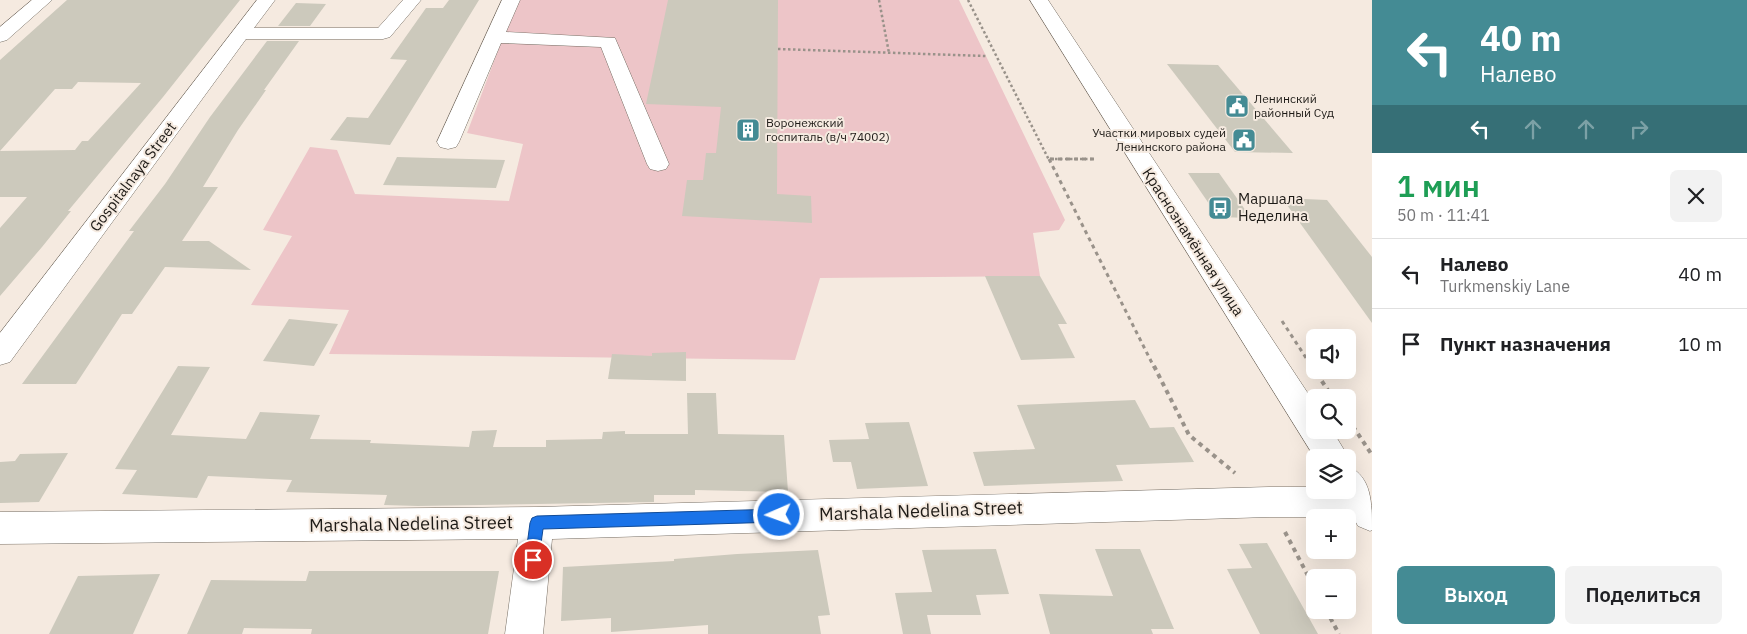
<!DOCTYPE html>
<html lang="ru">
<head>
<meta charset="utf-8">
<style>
	:root { --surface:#fff; --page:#f2f2f2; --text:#202124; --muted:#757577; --line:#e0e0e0; --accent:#448b94 }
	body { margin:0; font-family:"IBM Plex Sans",sans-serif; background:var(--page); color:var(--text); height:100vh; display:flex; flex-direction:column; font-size:19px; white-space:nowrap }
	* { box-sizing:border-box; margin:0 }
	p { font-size:16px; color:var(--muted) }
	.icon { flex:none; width:28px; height:28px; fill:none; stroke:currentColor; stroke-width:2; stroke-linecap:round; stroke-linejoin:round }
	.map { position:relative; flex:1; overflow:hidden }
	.drawer { display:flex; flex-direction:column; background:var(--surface); width:375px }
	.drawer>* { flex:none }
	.hud { background:#448b94; color:#fff; overflow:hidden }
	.fabs { position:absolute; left:1306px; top:329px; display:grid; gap:10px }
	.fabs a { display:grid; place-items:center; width:50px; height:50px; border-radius:8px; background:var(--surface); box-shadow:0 5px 20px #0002; font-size:25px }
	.pin { position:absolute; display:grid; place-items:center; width:42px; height:42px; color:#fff; margin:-21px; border:2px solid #fff; border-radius:50%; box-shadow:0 1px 5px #0007 }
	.me { position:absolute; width:55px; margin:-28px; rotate:268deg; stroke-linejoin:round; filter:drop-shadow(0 0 4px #0008) }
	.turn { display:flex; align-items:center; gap:18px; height:105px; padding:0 25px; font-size:22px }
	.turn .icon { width:65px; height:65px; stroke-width:2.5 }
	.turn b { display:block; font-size:35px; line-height:42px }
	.lanes { display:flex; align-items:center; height:48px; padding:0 25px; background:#0003; justify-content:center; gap:25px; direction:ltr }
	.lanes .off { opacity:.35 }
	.round { display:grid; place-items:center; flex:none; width:52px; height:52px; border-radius:8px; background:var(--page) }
	.headline { display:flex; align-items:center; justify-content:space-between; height:85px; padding:0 25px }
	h1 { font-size:30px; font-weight:600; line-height:38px; color:#1e9e55 }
	.action { display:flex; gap:10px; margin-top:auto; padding:10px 25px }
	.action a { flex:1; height:58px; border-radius:8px; background:var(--accent); color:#fff; font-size:20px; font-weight:600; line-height:58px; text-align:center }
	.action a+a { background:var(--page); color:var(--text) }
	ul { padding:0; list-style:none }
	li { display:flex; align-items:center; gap:15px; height:70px; padding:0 25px; border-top:1px solid var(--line) }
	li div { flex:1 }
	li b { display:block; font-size:19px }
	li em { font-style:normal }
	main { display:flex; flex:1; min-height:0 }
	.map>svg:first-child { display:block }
	.green { fill:#edc5c8 }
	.building { fill:#ccc9bc; fill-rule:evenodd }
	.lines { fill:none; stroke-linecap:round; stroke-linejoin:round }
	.minor-casing { stroke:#756d63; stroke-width:1 }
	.path-far2 { stroke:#99928a; stroke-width:2.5; stroke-dasharray:2.5 2.5; stroke-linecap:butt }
	.path-far1 { stroke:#99928a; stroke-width:3; stroke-dasharray:4 4; stroke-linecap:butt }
	.path { stroke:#99928a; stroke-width:4; stroke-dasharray:4.5 4.5; stroke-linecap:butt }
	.minor { fill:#fff; fill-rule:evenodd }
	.route { fill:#1a73e8; stroke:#114b97 }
	.labels { text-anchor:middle; stroke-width:4; stroke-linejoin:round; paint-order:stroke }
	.far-poi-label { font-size:12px; fill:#1e1b17; stroke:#f5eae0; text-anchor:start }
	.street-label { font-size:15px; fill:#1e1b17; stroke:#f5eae0 }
	.poi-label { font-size:15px; fill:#1e1b17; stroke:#f5eae0; text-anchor:start }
	.near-street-label { font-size:18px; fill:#1e1b17; stroke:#f5eae0 }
</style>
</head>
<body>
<main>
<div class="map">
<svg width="1372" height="634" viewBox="0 0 1372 634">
	<rect width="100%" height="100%" fill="#f5eae0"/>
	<path class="green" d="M517,0H959L1065,220L1059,230L1033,233L1040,276L820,278L795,360L329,354L349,310L251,305L292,236L263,230L310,147L337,150L355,194L509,201L523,144L467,133Z"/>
	<g class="building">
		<path d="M67,0H240L163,97L68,211H71L42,247L0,296V228L27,197H0V60ZM78,82L141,83L88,141H82L75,150L0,151L55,89H72Z"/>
		<path d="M449,0H479L390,145L330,140L347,117L368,118L407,60L390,59L426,8H443Z"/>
		<path d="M668,0H778L777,194L811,196L812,223L682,216L687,180H703L706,153H716L721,107L646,104Z"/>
		<path d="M296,3L326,4L310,26H278Z"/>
		<path d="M267,41H299L264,90H266L238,130L203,187H218L182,241H209L251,270L165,267L132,314H122L76,384H22L134,231H129L165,184L210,117Z"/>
		<path d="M1167,64L1218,65L1293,153L1235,152Z"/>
		<path d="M397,157L505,160L496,188L383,185Z"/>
		<path d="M1188,173H1219L1251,218L1218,217Z"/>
		<path d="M1282,198L1327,200L1372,257V323Z"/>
		<path d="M985,276H1040L1067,324H1058L1075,358L1021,360Z"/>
		<path d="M289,319L338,324L314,366L263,361Z"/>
		<path d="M686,352V381L608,379L612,354L652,356V353Z"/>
		<path d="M178,366L210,367L171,435L246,439L260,412L320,415L310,439L371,440L370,443L469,447L472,431L497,430L493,447H546V440L602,439L603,432L625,431V434H688L687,393H716L718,434L784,435L788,492L695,490V495H654V502L418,506L384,505L387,495L286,492L292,480L208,476L197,498L122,494L137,470L115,469Z"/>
		<path d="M1135,400L1150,428L1174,427L1194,462L1116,465L1123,481L984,486L973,452L1035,449L1017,405Z"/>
		<path d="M909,422L928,486L857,489L851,462H833L829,440L869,439L865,423Z"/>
		<path d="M68,453L39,502L0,503V462L15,461L20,454Z"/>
		<path d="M1267,543L1318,634H1260L1227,569L1252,568L1239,544Z"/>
		<path d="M996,549L1009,594L976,595L981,615H927L931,634H903L895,593L932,592L922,550Z"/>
		<path d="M1095,549H1140L1174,629H1151L1153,634H1050L1039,594L1113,596Z"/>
		<path d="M818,550L830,615L818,616L821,634H708V625L611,632V618L561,621L563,567L674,561V559L737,554Z"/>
		<path d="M309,571H499L488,634H311L312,629L244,628L242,634H187L211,580L306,581Z"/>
		<path d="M160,574L133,634H49L78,576Z"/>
	</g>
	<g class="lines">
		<g class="minor-casing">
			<g id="minor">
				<path d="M32,0H52L7,40L0,42V27Z"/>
				<path d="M257,0H275L254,28H378L403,0H421L390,37L383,39H246L10,362L0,365V333Z"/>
				<path d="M502,0H520L506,32L615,38L669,164L666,169L658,171L650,169L647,164L601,47L501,43L459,142L456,147L448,149L440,147L437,142Z"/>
				<path d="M1030,0H1048L1315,404V430H1332L1349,458L1348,461V458H1315Z"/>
				<path d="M1348,466C1372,477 1372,503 1372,530L1370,531L1358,526L1353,517H1269L552,539L543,634H505L518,539L0,544V512L537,507L1269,487H1315V490H1348Z"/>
			</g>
		</g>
		<g class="path-far2">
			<path d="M879,0L889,53"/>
			<path d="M968,0L1049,160"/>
			<path d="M778,49L986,56"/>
			<path d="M1050,159H1094"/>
		</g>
		<g class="path-far1">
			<path d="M1049,159L1154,367"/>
			<path d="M1050,159H1094"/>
			<path d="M1282,321L1312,367"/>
		</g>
		<g class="path">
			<path d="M1154,366L1189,435L1235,473"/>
			<path d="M1312,366L1333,398"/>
			<path d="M1348,419L1372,455"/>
			<path d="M1285,532L1315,589"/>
			<path d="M1326,610L1339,634"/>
		</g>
		<use href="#minor" class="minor"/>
	</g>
	<path class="route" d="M779,509L784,511L786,515L784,520L779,522L543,529L538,565L533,567L527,565L525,560L530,523L532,518L537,516Z"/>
	<defs>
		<g id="civic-square" transform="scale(1.25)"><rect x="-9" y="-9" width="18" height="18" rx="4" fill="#448b94" stroke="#f5eae0"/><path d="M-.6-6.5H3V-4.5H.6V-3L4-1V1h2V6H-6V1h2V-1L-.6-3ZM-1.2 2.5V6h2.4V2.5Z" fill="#fff"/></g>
		<g id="building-square" transform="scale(1.25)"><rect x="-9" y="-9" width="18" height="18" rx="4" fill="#448b94" stroke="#f5eae0"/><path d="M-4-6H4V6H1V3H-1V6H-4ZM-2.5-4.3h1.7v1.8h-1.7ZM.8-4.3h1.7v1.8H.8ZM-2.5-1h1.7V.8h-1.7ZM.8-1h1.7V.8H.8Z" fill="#fff"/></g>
		<g id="bus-square" transform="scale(1.25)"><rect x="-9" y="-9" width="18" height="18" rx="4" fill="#448b94" stroke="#f5eae0"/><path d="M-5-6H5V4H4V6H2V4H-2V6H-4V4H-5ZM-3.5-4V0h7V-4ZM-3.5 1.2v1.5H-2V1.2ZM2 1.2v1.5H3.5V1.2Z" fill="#fff"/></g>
	</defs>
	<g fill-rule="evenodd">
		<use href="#civic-square" x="1237" y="106"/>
		<use href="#building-square" x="748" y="130"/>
		<use href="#civic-square" x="1244" y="140"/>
		<use href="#bus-square" x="1220" y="208"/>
	</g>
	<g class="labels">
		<g class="far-poi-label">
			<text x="1254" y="103">Ленинский<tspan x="1254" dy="14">районный Суд</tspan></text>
			<text x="766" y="127">Воронежский<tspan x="766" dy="14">госпиталь (в/ч 74002)</tspan></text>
			<text x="1226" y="137" text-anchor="end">Участки мировых судей<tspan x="1226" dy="14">Ленинского района</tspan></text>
		</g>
		<g class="street-label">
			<text transform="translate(133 177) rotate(-53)" y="5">Gospitalnaya Street</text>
			<text transform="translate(1193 242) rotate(57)" y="5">Краснознамённая улица</text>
		</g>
		<g class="poi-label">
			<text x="1238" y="204">Маршала<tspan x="1238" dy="17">Неделина</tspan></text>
		</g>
		<g class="near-street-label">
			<text transform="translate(921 511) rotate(-2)" y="6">Marshala Nedelina Street</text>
			<text transform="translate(411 524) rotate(-1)" y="6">Marshala Nedelina Street</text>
		</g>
	</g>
</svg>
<div class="fabs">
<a><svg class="icon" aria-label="sound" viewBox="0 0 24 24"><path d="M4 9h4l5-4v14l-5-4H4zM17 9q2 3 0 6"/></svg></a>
<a><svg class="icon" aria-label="search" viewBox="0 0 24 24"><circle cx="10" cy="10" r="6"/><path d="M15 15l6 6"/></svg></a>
<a><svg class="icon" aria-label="layers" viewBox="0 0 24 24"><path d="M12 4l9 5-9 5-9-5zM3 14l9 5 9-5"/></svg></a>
<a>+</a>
<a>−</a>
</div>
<div class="pin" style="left:533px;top:560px;background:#d93025"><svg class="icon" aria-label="arrive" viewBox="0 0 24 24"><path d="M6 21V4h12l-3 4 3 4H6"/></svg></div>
<svg class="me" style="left:779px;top:515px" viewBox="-20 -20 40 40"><circle r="17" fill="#1a73e8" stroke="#fff" stroke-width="3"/><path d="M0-11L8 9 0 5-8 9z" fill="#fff"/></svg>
</div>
<section class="drawer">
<div class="hud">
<div class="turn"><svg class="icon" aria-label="left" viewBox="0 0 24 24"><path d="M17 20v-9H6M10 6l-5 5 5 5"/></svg><div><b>40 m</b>Налево</div></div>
<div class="lanes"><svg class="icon" aria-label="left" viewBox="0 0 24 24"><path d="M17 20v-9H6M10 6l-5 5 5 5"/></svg><svg class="icon off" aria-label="ahead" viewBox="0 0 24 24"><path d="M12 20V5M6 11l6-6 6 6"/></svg><svg class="icon off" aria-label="ahead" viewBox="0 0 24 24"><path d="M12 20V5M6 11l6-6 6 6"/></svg><svg class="icon off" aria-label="right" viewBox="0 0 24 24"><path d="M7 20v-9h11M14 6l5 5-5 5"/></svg></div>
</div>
<div class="headline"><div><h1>1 мин</h1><p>50 m · 11:41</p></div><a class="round"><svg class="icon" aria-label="close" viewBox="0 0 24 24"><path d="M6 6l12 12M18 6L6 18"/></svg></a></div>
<ul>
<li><svg class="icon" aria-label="left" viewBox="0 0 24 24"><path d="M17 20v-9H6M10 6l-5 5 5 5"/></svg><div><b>Налево</b><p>Turkmenskiy Lane</p></div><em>40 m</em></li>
<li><svg class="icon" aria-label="arrive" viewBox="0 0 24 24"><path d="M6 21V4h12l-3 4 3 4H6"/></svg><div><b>Пункт назначения</b></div><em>10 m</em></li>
</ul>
<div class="action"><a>Выход</a><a>Поделиться</a></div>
</section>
</main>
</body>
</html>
